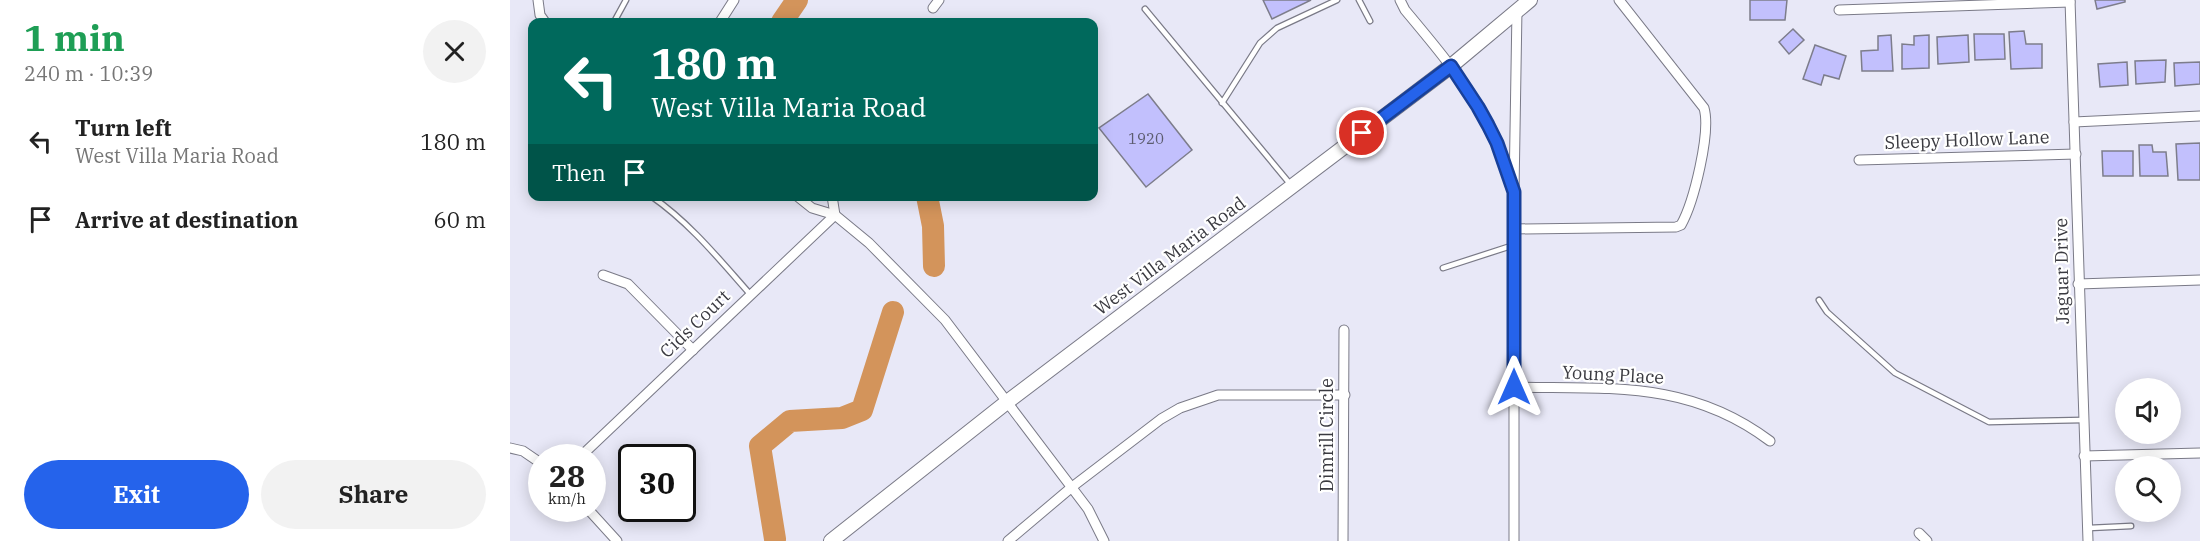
<!DOCTYPE html>
<html lang="en">
<head>
<meta charset="utf-8">
<style>
	:root { --surface:#fff; --page:#f2f2f2; --text:#222; --muted:#767676; --accent:#2563eb }
	body { margin:0; font-family:"IBM Plex Serif",serif; background:var(--page); color:var(--text); height:100vh; display:flex; flex-direction:column; font-size:22px; white-space:nowrap }
	* { box-sizing:border-box; margin:0 }
	p { font-size:20px; color:var(--muted) }
	.icon { flex:none; width:33px; height:33px; fill:none; stroke:currentColor; stroke-width:2; stroke-linecap:round; stroke-linejoin:round }
	.map { position:relative; flex:1; overflow:hidden }
	.details { display:flex; flex-direction:column; background:var(--surface); width:510px }
	.details>* { flex:none }
	.top-card { position:absolute; left:18px; top:18px; width:570px; height:183px; border-radius:12px; box-shadow:0 3px 15px #0003; background:#00695c; color:#fff; overflow:hidden }
	.controls { position:absolute; left:1605px; top:378px; display:grid; gap:12px }
	.controls a { display:grid; place-items:center; width:66px; height:66px; border-radius:50%; background:var(--surface); box-shadow:0 3px 15px #0003; font-size:30px }
	.speed { position:absolute; left:18px; top:444px; display:flex; gap:12px; font-size:30px; font-weight:700; text-align:center }
	.speed>* { display:grid; place-content:center; width:78px; height:78px; border-radius:50%; background:var(--surface); box-shadow:0 3px 15px #0003; line-height:1 }
	.speed small { font-size:15px; font-weight:400 }
	.speed .limit { border:3px solid #111; border-radius:9px; background:#fff; color:#111 }
	.pin { position:absolute; display:grid; place-items:center; width:51px; height:51px; color:#fff; margin:-26px; border:3px solid #fff; border-radius:50%; box-shadow:0 2px 6px #0007 }
	.me { position:absolute; width:66px; margin:-33px; rotate:0deg; stroke-linejoin:round; filter:drop-shadow(0 0 4px #0008) }
	.turn { display:flex; align-items:center; gap:21px; height:126px; padding:0 24px; font-size:27px }
	.turn .icon { width:78px; height:78px; stroke-width:2.5 }
	.turn b { display:block; font-size:42px; line-height:51px }
	.then { display:flex; align-items:center; height:57px; padding:0 24px; background:#0003; gap:12px; font-size:22px }
	.round { display:grid; place-items:center; flex:none; width:63px; height:63px; border-radius:32px; background:var(--page) }
	.summary { display:flex; align-items:center; justify-content:space-between; height:102px; padding:0 24px }
	h1 { font-size:36px; font-weight:800; line-height:45px; color:#1e9e55 }
	.action { display:flex; gap:12px; margin-top:auto; padding:12px 24px }
	.action a { flex:1; height:69px; border-radius:36px; background:var(--accent); color:#fff; font-size:24px; font-weight:800; line-height:69px; text-align:center }
	.action a+a { background:var(--page); color:var(--text) }
	ul { padding:0; list-style:none }
	li { display:flex; align-items:center; gap:18px; height:78px; padding:0 24px }
	li div { flex:1 }
	li b { display:block; font-size:22px }
	li em { font-style:normal }
	main { display:flex; flex:1; min-height:0 }
	.map>svg:first-child { display:block }
	.lines { fill:none; stroke-linecap:round; stroke-linejoin:round }
	.river { stroke:#d3945b; stroke-width:22 }
	.building { fill:#c2c0fd; stroke:#7d7d8b; stroke-width:1.5 }
	.service-casing { stroke:#7a7a87; stroke-width:7 }
	.minor-casing { stroke:#7a7a87; stroke-width:11 }
	.secondary-casing { stroke:#7a7a87; stroke-width:16 }
	.service { stroke:#fff; stroke-width:4.5 }
	.minor { stroke:#fff; stroke-width:9 }
	.secondary { stroke:#fff; stroke-width:14 }
	.route-casing { stroke:#184099; stroke-width:15 }
	.route { stroke:#2563eb; stroke-width:10 }
	.labels { text-anchor:middle; stroke-width:4.5; stroke-linejoin:round; paint-order:stroke }
	.number-label { font-size:15px; fill:#5c5c6f }
	.street-label { font-size:18px; fill:#3a3a40; stroke:#fff }
</style>
</head>
<body>
<main>
<section class="details">
<div class="summary"><div><h1>1 min</h1><p>240 m · 10:39</p></div><a class="round"><svg class="icon" aria-label="close" viewBox="0 0 24 24"><path d="M6 6l12 12M18 6L6 18"/></svg></a></div>
<ul>
<li><svg class="icon" aria-label="left" viewBox="0 0 24 24"><path d="M17 20v-9H6M10 6l-5 5 5 5"/></svg><div><b>Turn left</b><p>West Villa Maria Road</p></div><em>180 m</em></li>
<li><svg class="icon" aria-label="arrive" viewBox="0 0 24 24"><path d="M6 21V4h12l-3 4 3 4H6"/></svg><div><b>Arrive at destination</b></div><em>60 m</em></li>
</ul>
<div class="action"><a>Exit</a><a>Share</a></div>
</section>
<div class="map">
<svg width="1690" height="541" viewBox="0 0 1690 541">
	<rect width="100%" height="100%" fill="#e8e8f7"/>
	<g class="lines">
		<g class="river">
			<path d="M272,22L287,0"/>
			<path d="M417,196L423,226L424,266"/>
			<path d="M265,539L250,446L280,421L332,418L352,410L383,312"/>
		</g>
	</g>
	<g class="building">
		<path d="M753,0H801L762,19Z"/>
		<path d="M1240,0H1277L1275,20H1240Z"/>
		<path d="M1585,0H1615V2L1587,9Z"/>
		<path d="M1283,29L1294,40L1279,54L1269,42Z"/>
		<path d="M1514,31L1516,44H1532V68L1501,69L1499,32Z"/>
		<path d="M1464,34H1494L1495,59L1465,60Z"/>
		<path d="M1381,35L1383,71H1352L1351,51L1368,50V36Z"/>
		<path d="M1419,35V68L1392,69V44L1404,45V36Z"/>
		<path d="M1458,35L1459,62L1428,64L1427,37Z"/>
		<path d="M1305,45L1336,56L1329,79L1314,75L1311,85L1293,79Z"/>
		<path d="M1656,60L1655,82L1626,84L1625,61Z"/>
		<path d="M1617,62L1618,85L1590,87L1588,64Z"/>
		<path d="M1690,62V84L1665,86L1664,63Z"/>
		<path d="M638,94L682,150L636,187L589,128Z"/>
		<path d="M1690,143V180H1668L1666,144Z"/>
		<path d="M1629,145H1642L1643,152H1656L1658,176H1630Z"/>
		<path d="M1592,151H1623V176H1593Z"/>
	</g>
	<g class="lines">
		<g class="service-casing">
			<g id="service">
				<path d="M849,0L860,21"/>
				<path d="M635,9L781,185"/>
				<path d="M104,22L116,0"/>
				<path d="M712,103L750,43L767,28L827,0"/>
				<path d="M141,196C180,223 209,259 240,294"/>
				<path d="M933,268L1004,245"/>
				<path d="M1309,300L1317,312L1385,373L1479,422L1573,420"/>
				<path d="M1579,528L1621,526"/>
			</g>
		</g>
		<g class="minor-casing">
			<g id="minor">
				<path d="M28,0L30,15L35,22"/>
				<path d="M890,0L895,10C921,41 947,72 968,106C983,131 992,159 1002,186"/>
				<path d="M1560,0L1578,541"/>
				<path d="M423,8L429,0"/>
				<path d="M1329,10L1560,2"/>
				<path d="M210,22L224,0"/>
				<path d="M1564,122L1690,116"/>
				<path d="M1349,160L1566,154"/>
				<path d="M287,196L302,208L325,215L359,243L435,320L578,509L594,541"/>
				<path d="M322,196L325,215"/>
				<path d="M1004,229L1166,227L1171,225C1184,202 1201,132 1194,108L1109,0"/>
				<path d="M93,275L118,284L183,350"/>
				<path d="M1568,284L1690,280"/>
				<path d="M1004,387C1100,389 1179,380 1260,441"/>
				<path d="M0,448L13,451L32,464"/>
				<path d="M1574,456L1690,453"/>
				<path d="M69,458L325,215"/>
				<path d="M77,508L107,541"/>
				<path d="M1409,533L1417,541"/>
				<path d="M498,541L562,487L651,419L670,408L708,395H835"/>
				<path d="M833,541L834,330"/>
				<path d="M1004,541V192L1007,9"/>
			</g>
		</g>
		<g class="secondary-casing">
			<path id="secondary" d="M321,541L497,402L941,66L1020,0"/>
		</g>
		<use href="#service" class="service"/>
		<use href="#minor" class="minor"/>
		<use href="#secondary" class="secondary"/>
	</g>
	<g class="lines">
		<g class="route-casing">
			<path id="route" d="M852,133L941,66L968,107L978,125L987,143L1004,192V387"/>
		</g>
		<use href="#route" class="route"/>
	</g>
	<g class="labels">
		<g class="number-label">
			<text x="636" y="144">1920</text>
		</g>
		<g class="street-label">
			<text transform="translate(1457 140) rotate(-2)" y="6">Sleepy Hollow Lane</text>
			<text transform="translate(660 256) rotate(-37)" y="6">West Villa Maria Road</text>
			<text transform="translate(1552 271) rotate(-91)" y="6">Jaguar Drive</text>
			<text transform="translate(185 324) rotate(-44)" y="6">Cids Court</text>
			<text transform="translate(1103 375) rotate(3)" y="6">Young Place</text>
			<text transform="translate(817 435) rotate(-90)" y="6">Dimrill Circle</text>
		</g>
	</g>
</svg>
<div class="controls">
<a><svg class="icon" aria-label="sound" viewBox="0 0 24 24"><path d="M4 9h4l5-4v14l-5-4H4zM17 9q2 3 0 6"/></svg></a>
<a><svg class="icon" aria-label="search" viewBox="0 0 24 24"><circle cx="10" cy="10" r="6"/><path d="M15 15l6 6"/></svg></a>
</div>
<div class="speed"><div>28<small>km/h</small></div><div class="limit">30</div></div>
<div class="pin" style="left:852px;top:133px;background:#d93025"><svg class="icon" aria-label="arrive" viewBox="0 0 24 24"><path d="M6 21V4h12l-3 4 3 4H6"/></svg></div>
<svg class="me" style="left:1004px;top:387px" viewBox="-20 -20 40 40"><path d="M0-17L14 15 0 8-14 15z" fill="#2563eb" stroke="#fff" stroke-width="4"/></svg>
<div class="top-card">
<div class="turn"><svg class="icon" aria-label="left" viewBox="0 0 24 24"><path d="M17 20v-9H6M10 6l-5 5 5 5"/></svg><div><b>180 m</b>West Villa Maria Road</div></div>
<div class="then">Then<svg class="icon" aria-label="arrive" viewBox="0 0 24 24"><path d="M6 21V4h12l-3 4 3 4H6"/></svg></div>
</div>
</div>
</main>
</body>
</html>
